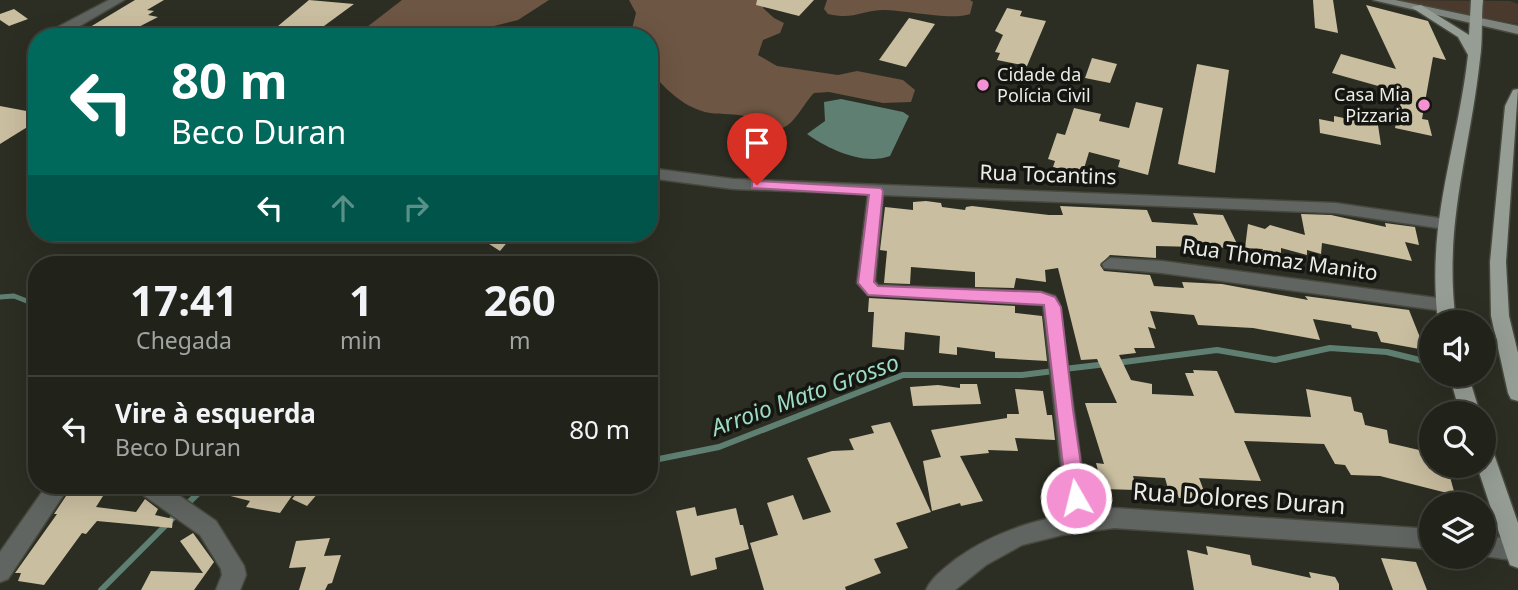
<!DOCTYPE html>
<html lang="pt">
<head>
<meta charset="utf-8">
<style>
	:root { --surface:#21221a; --page:#292a23; --text:#f1f3f6; --muted:#a2a4a2; --line:#3e3f39 }
	body { margin:0; font-family:"Noto Sans",sans-serif; background:var(--page); color:var(--text); height:100vh; display:flex; flex-direction:column; font-size:26px; white-space:nowrap }
	* { box-sizing:border-box; margin:0 }
	p { font-size:23px; color:var(--muted) }
	.icon { flex:none; width:38px; height:38px; fill:none; stroke:currentColor; stroke-width:2; stroke-linecap:round; stroke-linejoin:round }
	.map { position:relative; flex:1; overflow:hidden }
	.sheet { position:absolute; left:28px; top:256px; width:630px; height:238px; display:flex; flex-direction:column; background:var(--surface); border-radius:28px; box-shadow:0 7px 28px #0002,0 0 0 2px var(--line) }
	.sheet>* { flex:none }
	.guide { position:absolute; left:28px; top:28px; width:630px; height:214px; border-radius:28px; box-shadow:0 7px 28px #0002,0 0 0 2px var(--line); background:#00695c; color:#fff; overflow:hidden }
	.controls { position:absolute; left:1419px; top:310px; display:grid; gap:14px }
	.controls a { display:grid; place-items:center; width:77px; height:77px; border-radius:50%; background:var(--surface); box-shadow:0 7px 28px #0002,0 0 0 2px var(--line); font-size:35px }
	.pin { position:absolute; display:grid; place-items:center; width:60px; height:60px; color:#fff; margin:-72px -30px; border-radius:50% 50% 50% 0; rotate:-45deg; box-shadow:0 0 7px #0007 }
	.pin .icon { rotate:45deg }
	.me { position:absolute; width:77px; margin:-38px; rotate:352deg; stroke-linejoin:round; filter:drop-shadow(0 0 5px #0008) }
	.turn { display:flex; align-items:center; gap:24px; height:147px; padding:0 28px; font-size:32px }
	.turn .icon { width:91px; height:91px; stroke-width:2.5 }
	.turn b { display:block; font-size:49px; line-height:60px }
	.lanes { display:flex; align-items:center; height:66px; padding:0 28px; background:#0003; justify-content:center; gap:35px; direction:ltr }
	.lanes .off { opacity:.35 }
	.eta { display:flex; justify-content:space-evenly; align-items:center; height:119px; text-align:center }
	.eta b { font-size:42px; font-weight:700; line-height:49px }
	ul { padding:0; list-style:none }
	li { display:flex; align-items:center; gap:21px; height:105px; padding:0 28px; border-top:2px solid var(--line) }
	li div { flex:1 }
	li b { display:block; font-size:26px }
	li em { font-style:normal }
	.map>svg:first-child { display:block }
	.green { fill:#4a3a2d }
	.forest { fill:#6d5643 }
	.water { fill:#5e7f72 }
	.lines { fill:none; stroke-linecap:round; stroke-linejoin:round }
	.stream-far1 { stroke:#5e7f72; stroke-width:5 }
	.stream { stroke:#5e7f72; stroke-width:6 }
	.building { fill:#cabea0 }
	.minor-casing { stroke:#47493e; stroke-width:3 }
	.tertiary-casing { stroke:#47493e; stroke-width:3 }
	.secondary-casing { stroke:#47493e; stroke-width:3 }
	.primary-casing { stroke:#47493e; stroke-width:3 }
	.minor { fill:#616561; fill-rule:evenodd }
	.tertiary { fill:#616561; fill-rule:evenodd }
	.secondary { fill:#7f857e; fill-rule:evenodd }
	.primary { fill:#959d94; fill-rule:evenodd }
	.route { fill:#f491d3; stroke:#9f5e89; stroke-width:2 }
	.poi-dot { fill:#f491d3; stroke:#151511; stroke-width:2.5 }
	.labels { text-anchor:middle; stroke-width:7; stroke-linejoin:round; paint-order:stroke }
	.far-poi-label { font-size:18px; fill:#ebece6; stroke:#151511; text-anchor:start }
	.street-label { font-size:21px; fill:#ebece6; stroke:#151511 }
	.water-label { font-size:23px; font-style:italic; fill:#9cdbc4; stroke:#151511 }
	.near-street-label { font-size:24px; fill:#ebece6; stroke:#151511 }
</style>
</head>
<body>
<div class="map">
<svg width="1518" height="590" viewBox="0 0 1518 590">
	<rect width="100%" height="100%" fill="#2c2e23"/>
	<path class="green" d="M1392,0L1510,1L1518,4V24Z"/>
	<g class="forest">
		<path d="M402,0H549L518,20L450,37H354Z"/>
		<path d="M629,0H767L763,8L774,18L784,23L780,33L763,40L758,55L777,66L838,75L857,71L903,80L915,90L911,102L883,103L829,92L814,93C804,103 794,125 782,128C767,132 760,120 748,117C735,113 722,115 710,113C683,108 666,89 649,70V37H630L636,13Z"/>
		<path d="M827,0H970L973,2L970,14C952,21 906,10 882,10C860,11 854,20 828,14L824,9Z"/>
	</g>
	<path class="water" d="M841,99L903,112L909,116L890,156C864,166 828,149 807,134L825,121L824,102Z"/>
	<g class="lines">
		<path class="stream-far1" d="M0,297L14,296L37,305"/>
		<g class="stream">
			<path d="M1116,363L1217,350L1275,360L1330,348L1387,352L1432,363"/>
			<path d="M1064,369L1107,364"/>
			<path d="M649,461L719,447L903,375H1022L1054,371"/>
			<path d="M464,485L489,493L531,485"/>
			<path d="M185,506L207,485"/>
			<path d="M101,590L178,513"/>
		</g>
	</g>
	<g class="building">
		<path d="M135,0H164L147,10L154,11L148,15L158,17L125,34L90,27Z"/>
		<path d="M309,0L354,4L309,37H265Z"/>
		<path d="M757,0H814L799,16L756,5Z"/>
		<path d="M1313,0H1333L1338,33L1315,28Z"/>
		<path d="M1366,5L1428,21L1446,60L1433,57L1422,119L1428,120L1432,136L1395,128L1403,93L1332,73L1341,54L1396,69Z"/>
		<path d="M1007,8L1022,11L1020,16L1046,21L1027,66L997,60L1000,53L995,52L1003,35L995,31Z"/>
		<path d="M14,9L28,19L9,26L0,20V14Z"/>
		<path d="M909,18L935,24L906,67L879,60Z"/>
		<path d="M1092,58L1117,64L1110,83L1085,78Z"/>
		<path d="M1197,64L1229,70L1215,173L1178,164Z"/>
		<path d="M1136,102L1163,108L1148,175L1118,167L1120,160L1089,152L1082,175L1053,167L1055,161L1048,159L1057,133L1065,135L1074,108L1101,114L1099,121L1129,128Z"/>
		<path d="M0,106L37,113V121L0,144Z"/>
		<path d="M1334,116L1378,125L1381,145L1320,133L1319,119L1334,122Z"/>
		<path d="M926,201L941,203L942,207L965,210L966,207L972,206L1049,215H1063L1060,206L1147,210L1152,222L1198,225L1193,213L1223,215L1239,248L1156,246V258L1110,255L1100,265L1104,271L1150,275L1154,286L1184,288L1182,282L1222,284L1308,300L1305,296L1409,310L1425,350L1381,342L1377,332L1352,328L1351,325L1313,319L1320,340L1253,328L1198,325L1194,315L1150,311L1156,329L1148,327L1155,348H1134L1136,353L1119,355L1131,380L1152,384V394L1194,396L1185,373H1194L1193,370L1217,371L1235,413L1311,417L1306,389L1351,397L1354,411L1362,413L1365,425L1387,430L1389,443L1432,453V466H1447L1455,495L1380,476L1351,475L1345,465L1335,464L1324,444L1244,441L1261,481L1199,478L1207,499L1179,498L1177,493L1169,492L1165,478L1133,476L1137,490L1103,489L1096,463L1104,464L1085,403H1117L1097,359L1081,360L1058,268L1045,270L1046,282L1016,278L1014,288L975,287V272L911,267L910,284L884,283L887,251L880,250L885,207L913,210V202Z"/>
		<path d="M1301,214L1331,215L1386,227L1385,223L1415,227L1419,245L1405,242L1412,261L1322,243L1321,254L1307,250V255L1281,248V257L1262,252L1263,249L1245,248L1248,224L1265,229L1270,225L1305,235Z"/>
		<path d="M494,233H515L500,251L486,242Z"/>
		<path d="M869,298L1015,306V313L1042,316L1047,361L995,358V352L957,347V355L939,353L940,336L905,332L904,350L872,347L874,312H868Z"/>
		<path d="M960,384H977L981,404L913,406L910,387L938,385L960,388Z"/>
		<path d="M1015,389L1043,391L1047,415H1052L1055,440L1015,438L1018,451L988,450L989,453L960,456L983,501L961,506L960,503L932,511L923,461L941,457L931,430L1007,418V414H1019Z"/>
		<path d="M890,422L931,512L896,523L908,548L874,559L881,573L845,587L846,590H764L750,543L778,535L767,503L793,495L803,520L831,512L807,458L832,451L854,450L849,439L874,433L871,426Z"/>
		<path d="M85,485H110L96,507L136,512L145,499L158,509L155,515L173,519L172,528L97,521L86,534L82,533L44,585L18,581L21,573H15L57,514H54L70,490L79,491Z"/>
		<path d="M207,485H269L296,490L280,513L246,507L250,501L207,490Z"/>
		<path d="M303,486L319,492L307,506L292,499Z"/>
		<path d="M695,507L697,516L736,508L740,525H743L749,549L715,558L717,569L691,576L676,511Z"/>
		<path d="M193,533L214,562L194,590H141L151,571L203,573L180,541Z"/>
		<path d="M330,538L324,556L341,555L332,583L328,584L325,590H299L306,567L289,568L296,541Z"/>
		<path d="M1206,546L1250,555L1252,565L1311,578L1309,572L1335,577L1339,584V590H1194L1187,550L1208,555Z"/>
		<path d="M1381,558L1416,562L1427,590H1393Z"/>
	</g>
	<g class="lines">
		<g class="minor-casing">
			<g id="minor">
				<path d="M109,0H124L61,37H48L54,29Z"/>
				<path d="M649,168L733,179L1335,203L1445,219L1453,224L1445,229L1335,213L883,195L875,281L878,285L1041,292L1055,296L1059,303L1089,521L1086,528L1078,531L1070,528L1067,521L1043,305L868,295L857,283L868,194L733,189L649,178Z"/>
				<path d="M1110,258L1162,261L1444,299L1450,300L1453,305L1450,310L1444,311L1162,273L1104,268L1102,264Z"/>
				<path d="M47,485H70L8,579L0,582V552Z"/>
				<path d="M136,485H164L216,521L244,566L246,575L240,590H216L222,575L221,569L200,535L139,492Z"/>
			</g>
		</g>
		<g class="tertiary-casing">
			<g id="tertiary">
				<path d="M1114,508L1432,529V549L1114,528L1062,535L1022,545L986,565L955,590H926C932,577 945,568 956,559C1003,525 1057,514 1114,508Z"/>
				<path d="M1484,535L1518,541V561L1484,556Z"/>
			</g>
		</g>
		<g class="secondary-casing">
			<path id="secondary" d="M1373,0H1395L1518,26V34Z"/>
		</g>
		<g class="primary-casing">
			<g id="primary">
				<path d="M1471,0H1483C1481,20 1483,40 1480,59C1470,152 1443,226 1456,322H1438C1426,221 1457,151 1468,55L1458,37L1411,7L1421,5L1469,35Z"/>
				<path d="M1518,89L1506,262L1509,316L1518,353V401L1511,399L1508,393L1491,316L1490,262L1505,106L1513,90Z"/>
				<path d="M1449,374H1468L1480,413H1460Z"/>
				<path d="M1484,445L1491,448L1494,454L1518,523V568L1510,565L1507,557L1477,466H1484Z"/>
			</g>
		</g>
		<use href="#minor" class="minor"/>
		<use href="#tertiary" class="tertiary"/>
		<use href="#secondary" class="secondary"/>
		<use href="#primary" class="primary"/>
	</g>
	<path class="route" d="M757,181L881,188L883,191L874,282L878,286L1041,292L1055,297L1061,307L1073,410L1086,498L1083,504L1076,506L1069,504L1067,498L1044,305L868,295L858,283L869,195L752,188V182Z"/>
	<g class="poi-dot">
		<circle cx="983" cy="85" r="7"/>
		<circle cx="1424" cy="105" r="7"/>
	</g>
	<g class="labels">
		<g class="far-poi-label">
			<text x="997" y="81">Cidade da<tspan x="997" dy="21">Polícia Civil</tspan></text>
			<text x="1410" y="101" text-anchor="end">Casa Mia<tspan x="1410" dy="21">Pizzaria</tspan></text>
		</g>
		<g class="street-label">
			<text transform="translate(1048 175) rotate(2)" y="7">Rua Tocantins</text>
			<text transform="translate(1280 260) rotate(8)" y="7">Rua Thomaz Manito</text>
		</g>
		<g class="water-label">
			<text transform="translate(805 395) rotate(-20)" y="8">Arroio Mato Grosso</text>
		</g>
		<g class="near-street-label">
			<text transform="translate(1239 499) rotate(4)" y="8">Rua Dolores Duran</text>
		</g>
	</g>
</svg>
<div class="controls">
<a><svg class="icon" aria-label="sound" viewBox="0 0 24 24"><path d="M4 9h4l5-4v14l-5-4H4zM17 9q2 3 0 6"/></svg></a>
<a><svg class="icon" aria-label="search" viewBox="0 0 24 24"><circle cx="10" cy="10" r="6"/><path d="M15 15l6 6"/></svg></a>
<a><svg class="icon" aria-label="layers" viewBox="0 0 24 24"><path d="M12 4l9 5-9 5-9-5zM3 14l9 5 9-5"/></svg></a>
</div>
<div class="pin" style="left:757px;top:185px;background:#d93025"><svg class="icon" aria-label="arrive" viewBox="0 0 24 24"><path d="M6 21V4h12l-3 4 3 4H6"/></svg></div>
<svg class="me" style="left:1076px;top:498px" viewBox="-20 -20 40 40"><circle r="17" fill="#f491d3" stroke="#fff" stroke-width="3"/><path d="M0-11L8 9 0 5-8 9z" fill="#fff"/></svg>
<div class="guide">
<div class="turn"><svg class="icon" aria-label="left" viewBox="0 0 24 24"><path d="M17 20v-9H6M10 6l-5 5 5 5"/></svg><div><b>80 m</b>Beco Duran</div></div>
<div class="lanes"><svg class="icon" aria-label="left" viewBox="0 0 24 24"><path d="M17 20v-9H6M10 6l-5 5 5 5"/></svg><svg class="icon off" aria-label="ahead" viewBox="0 0 24 24"><path d="M12 20V5M6 11l6-6 6 6"/></svg><svg class="icon off" aria-label="right" viewBox="0 0 24 24"><path d="M7 20v-9h11M14 6l5 5-5 5"/></svg></div>
</div>
<section class="sheet">
<div class="eta">
<div><b>17:41</b><p>Chegada</p></div>
<div><b>1</b><p>min</p></div>
<div><b>260</b><p>m</p></div>
</div>
<ul>
<li><svg class="icon" aria-label="left" viewBox="0 0 24 24"><path d="M17 20v-9H6M10 6l-5 5 5 5"/></svg><div><b>Vire à esquerda</b><p>Beco Duran</p></div><em>80 m</em></li>
</ul>
</section>
</div>
</body>
</html>
